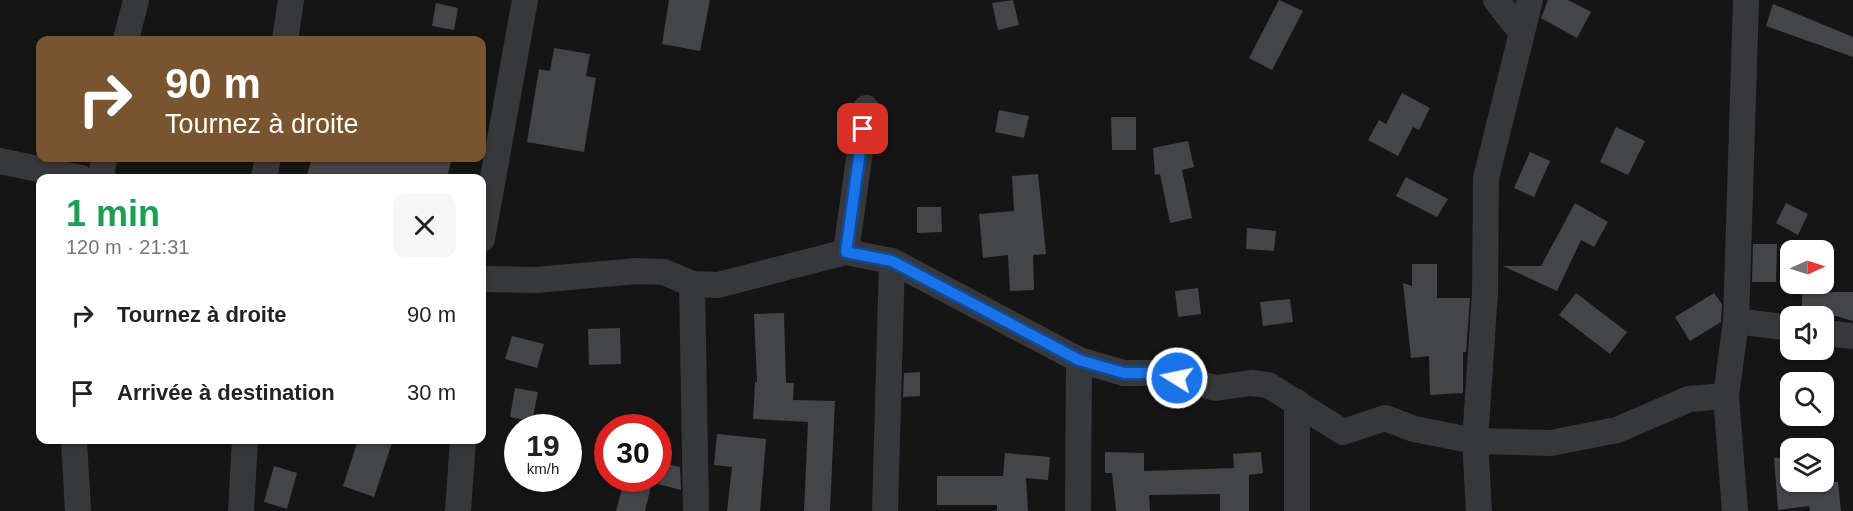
<!DOCTYPE html>
<html lang="fr">
<head>
<meta charset="utf-8">
<style>
	:root { --surface:#fff; --page:#f6f6f6; --text:#222; --muted:#767676 }
	body { margin:0; font-family:Helvetica,sans-serif; background:var(--page); color:var(--text); height:100vh; display:flex; flex-direction:column; font-size:22px; white-space:nowrap }
	* { box-sizing:border-box; margin:0 }
	p { font-size:20px; color:var(--muted) }
	.icon { flex:none; width:33px; height:33px; fill:none; stroke:currentColor; stroke-width:2; stroke-linecap:round; stroke-linejoin:round }
	.map { position:relative; flex:1; overflow:hidden }
	.side { position:absolute; left:36px; top:174px; width:450px; height:270px; display:flex; flex-direction:column; background:var(--surface); border-radius:12px; box-shadow:0 2px 4px #0004 }
	.side>* { flex:none }
	.banner { position:absolute; left:36px; top:36px; width:450px; height:126px; border-radius:12px; box-shadow:0 2px 4px #0004; background:#79552f; color:#fff; overflow:hidden }
	.needle { width:39px; rotate:87deg }
	.tools { position:absolute; left:1780px; top:240px; display:grid; gap:12px }
	.tools a { display:grid; place-items:center; width:54px; height:54px; border-radius:12px; background:var(--surface); box-shadow:0 2px 4px #0004; font-size:30px }
	.speed { position:absolute; left:504px; top:414px; display:flex; gap:12px; font-size:30px; font-weight:700; text-align:center }
	.speed>* { display:grid; place-content:center; width:78px; height:78px; border-radius:50%; background:var(--surface); box-shadow:0 2px 4px #0004; line-height:1 }
	.speed small { font-size:15px; font-weight:400 }
	.speed .limit { border:9px solid #d22; background:#fff; color:#111 }
	.pin { position:absolute; display:grid; place-items:center; width:51px; height:51px; color:#fff; margin:-26px; border-radius:12px; box-shadow:0 3px 9px #0006 }
	.me { position:absolute; width:66px; margin:-33px; rotate:280deg; stroke-linejoin:round; filter:drop-shadow(0 0 4px #0008) }
	.turn { display:flex; align-items:center; gap:21px; height:126px; padding:0 30px; font-size:27px }
	.turn .icon { width:78px; height:78px; stroke-width:2.5 }
	.turn b { display:block; font-size:42px; line-height:51px }
	.round { display:grid; place-items:center; flex:none; width:63px; height:63px; border-radius:12px; background:var(--page) }
	.summary { display:flex; align-items:center; justify-content:space-between; height:102px; padding:0 30px }
	h1 { font-size:36px; font-weight:700; line-height:45px; color:#1e9e55 }
	ul { padding:0; list-style:none }
	li { display:flex; align-items:center; gap:18px; height:78px; padding:0 30px }
	li div { flex:1 }
	li b { display:block; font-size:22px }
	li em { font-style:normal }
	.map>svg:first-child { display:block }
	.building { fill:#444549 }
	.lines { fill:none; stroke-linecap:round; stroke-linejoin:round }
	.minor { stroke:#36383b; stroke-width:26 }
	.route-casing { stroke:#114b97; stroke-width:15 }
	.route { stroke:#1a73e8; stroke-width:10 }
</style>
</head>
<body>
<div class="map">
<svg width="1853" height="511" viewBox="0 0 1853 511">
	<rect width="100%" height="100%" fill="#151516"/>
	<g class="building">
		<path d="M669,0H710L700,51L662,44Z"/>
		<path d="M1013,0L1019,25L998,30L992,3Z"/>
		<path d="M1279,0L1303,11L1272,70L1249,58Z"/>
		<path d="M1548,0H1568L1591,12L1577,38L1541,18Z"/>
		<path d="M436,3L458,8L454,30L432,26Z"/>
		<path d="M1773,4L1853,37V57L1766,26Z"/>
		<path d="M554,48L590,54L586,76L596,78L584,152L527,142L539,69L550,71Z"/>
		<path d="M1402,93L1430,108L1419,130L1413,127L1398,156L1368,140L1379,120L1386,124Z"/>
		<path d="M999,110L1029,116L1024,138L995,132Z"/>
		<path d="M1111,117H1136V150H1112Z"/>
		<path d="M1616,127L1645,141L1628,175L1600,162Z"/>
		<path d="M1188,141L1194,167L1182,170L1192,218L1170,223L1160,174L1155,175L1153,148Z"/>
		<path d="M1530,152L1550,161L1534,197L1514,188Z"/>
		<path d="M312,158H452L447,178H306Z"/>
		<path d="M1038,174L1046,254L1033,255L1034,290L1010,291L1008,255L983,258L979,214L1014,211L1012,176Z"/>
		<path d="M1406,177L1448,199L1437,217L1396,196Z"/>
		<path d="M1575,203L1608,222L1594,247L1581,240L1557,291L1503,266H1541Z"/>
		<path d="M1786,203L1808,214L1798,235L1776,223Z"/>
		<path d="M917,207H941L942,232L917,233Z"/>
		<path d="M1247,228L1276,231L1274,251L1246,249Z"/>
		<path d="M1753,244H1777L1776,282H1752Z"/>
		<path d="M1412,264H1437V298H1470L1466,352H1463V393L1430,395L1429,356L1411,358L1403,283L1412,286Z"/>
		<path d="M1198,288L1201,314L1178,317L1175,291Z"/>
		<path d="M1802,292H1853V321L1836,316H1802Z"/>
		<path d="M1576,293L1627,332L1610,354L1559,315Z"/>
		<path d="M1714,293L1722,304L1721,322L1690,341L1675,317Z"/>
		<path d="M1290,299L1293,322L1263,326L1260,302Z"/>
		<path d="M784,313L786,383H794L793,400L835,401L830,511H804L808,422L753,419L755,382H757L754,314Z"/>
		<path d="M620,328L621,364L589,365L588,329Z"/>
		<path d="M512,336L544,344L537,368L505,359Z"/>
		<path d="M920,372V396L903,397L904,373Z"/>
		<path d="M515,388L538,392L532,422L510,417Z"/>
		<path d="M717,434L766,439L760,511H727L732,467L714,465Z"/>
		<path d="M358,440H393L374,497L343,486Z"/>
		<path d="M1105,452L1144,453V471L1234,468L1233,454L1261,452L1263,473L1249,475V511H1220V494L1149,495L1150,511H1116L1112,473H1105Z"/>
		<path d="M1005,453L1050,457L1048,480L1026,478L1028,511H997V505H937V476H1003Z"/>
		<path d="M1824,454H1830L1832,482H1838L1841,511H1810L1809,506L1778,510L1774,458L1791,457V482H1824Z"/>
		<path d="M658,462L680,467L681,490L658,484Z"/>
		<path d="M274,466L297,473L287,509L264,502Z"/>
		<path d="M625,478H653L645,511H616Z"/>
	</g>
	<g class="lines">
		<g class="minor">
			<path d="M1496,0L1521,32"/>
			<path d="M126,40L136,0"/>
			<path d="M285,40L291,0"/>
			<path d="M0,161L81,178"/>
			<path d="M101,178L104,158"/>
			<path d="M264,178L268,158"/>
			<path d="M482,239L525,0"/>
			<path d="M846,252L866,108"/>
			<path d="M482,279L536,280L637,271L664,272L692,284L718,285L846,252L892,261L1079,360L1124,373H1158L1216,388L1251,383L1268,385L1343,432L1385,418L1414,429L1475,441L1551,443L1617,430L1689,399L1726,396"/>
			<path d="M692,284L696,511"/>
			<path d="M1736,321L1791,328"/>
			<path d="M1824,333L1853,336"/>
			<path d="M1297,402V511"/>
			<path d="M74,440L78,511"/>
			<path d="M241,511L245,440"/>
			<path d="M458,511L463,440"/>
			<path d="M885,511L892,261"/>
			<path d="M1078,511L1079,360"/>
			<path d="M1479,511L1475,441L1485,292L1486,178L1530,0"/>
			<path d="M1735,511L1726,396L1736,321L1746,0"/>
		</g>
	</g>
	<g class="lines">
		<g class="route-casing">
			<path id="route" d="M863,129L846,252L892,261L1079,360L1124,373H1158L1177,378"/>
		</g>
		<use href="#route" class="route"/>
	</g>
</svg>
<div class="tools">
<a><svg class="needle" viewBox="-14 -14 28 28"><path d="M0-13l5 13h-10z" fill="#e53935"/><path d="M0 13l5-13h-10z" fill="#767676"/></svg></a>
<a><svg class="icon" aria-label="sound" viewBox="0 0 24 24"><path d="M4 9h4l5-4v14l-5-4H4zM17 9q2 3 0 6"/></svg></a>
<a><svg class="icon" aria-label="search" viewBox="0 0 24 24"><circle cx="10" cy="10" r="6"/><path d="M15 15l6 6"/></svg></a>
<a><svg class="icon" aria-label="layers" viewBox="0 0 24 24"><path d="M12 4l9 5-9 5-9-5zM3 14l9 5 9-5"/></svg></a>
</div>
<div class="speed"><div>19<small>km/h</small></div><div class="limit">30</div></div>
<div class="pin" style="left:863px;top:129px;background:#d93025"><svg class="icon" aria-label="arrive" viewBox="0 0 24 24"><path d="M6 21V4h12l-3 4 3 4H6"/></svg></div>
<svg class="me" style="left:1177px;top:378px" viewBox="-20 -20 40 40"><circle r="17" fill="#1a73e8" stroke="#fff" stroke-width="3"/><path d="M0-11L8 9 0 5-8 9z" fill="#fff"/></svg>
<div class="banner">
<div class="turn"><svg class="icon" aria-label="right" viewBox="0 0 24 24"><path d="M7 20v-9h11M14 6l5 5-5 5"/></svg><div><b>90 m</b>Tournez à droite</div></div>
</div>
<section class="side">
<div class="summary"><div><h1>1 min</h1><p>120 m · 21:31</p></div><a class="round"><svg class="icon" aria-label="close" viewBox="0 0 24 24"><path d="M6 6l12 12M18 6L6 18"/></svg></a></div>
<ul>
<li><svg class="icon" aria-label="right" viewBox="0 0 24 24"><path d="M7 20v-9h11M14 6l5 5-5 5"/></svg><div><b>Tournez à droite</b></div><em>90 m</em></li>
<li><svg class="icon" aria-label="arrive" viewBox="0 0 24 24"><path d="M6 21V4h12l-3 4 3 4H6"/></svg><div><b>Arrivée à destination</b></div><em>30 m</em></li>
</ul>
</section>
</div>
</body>
</html>
